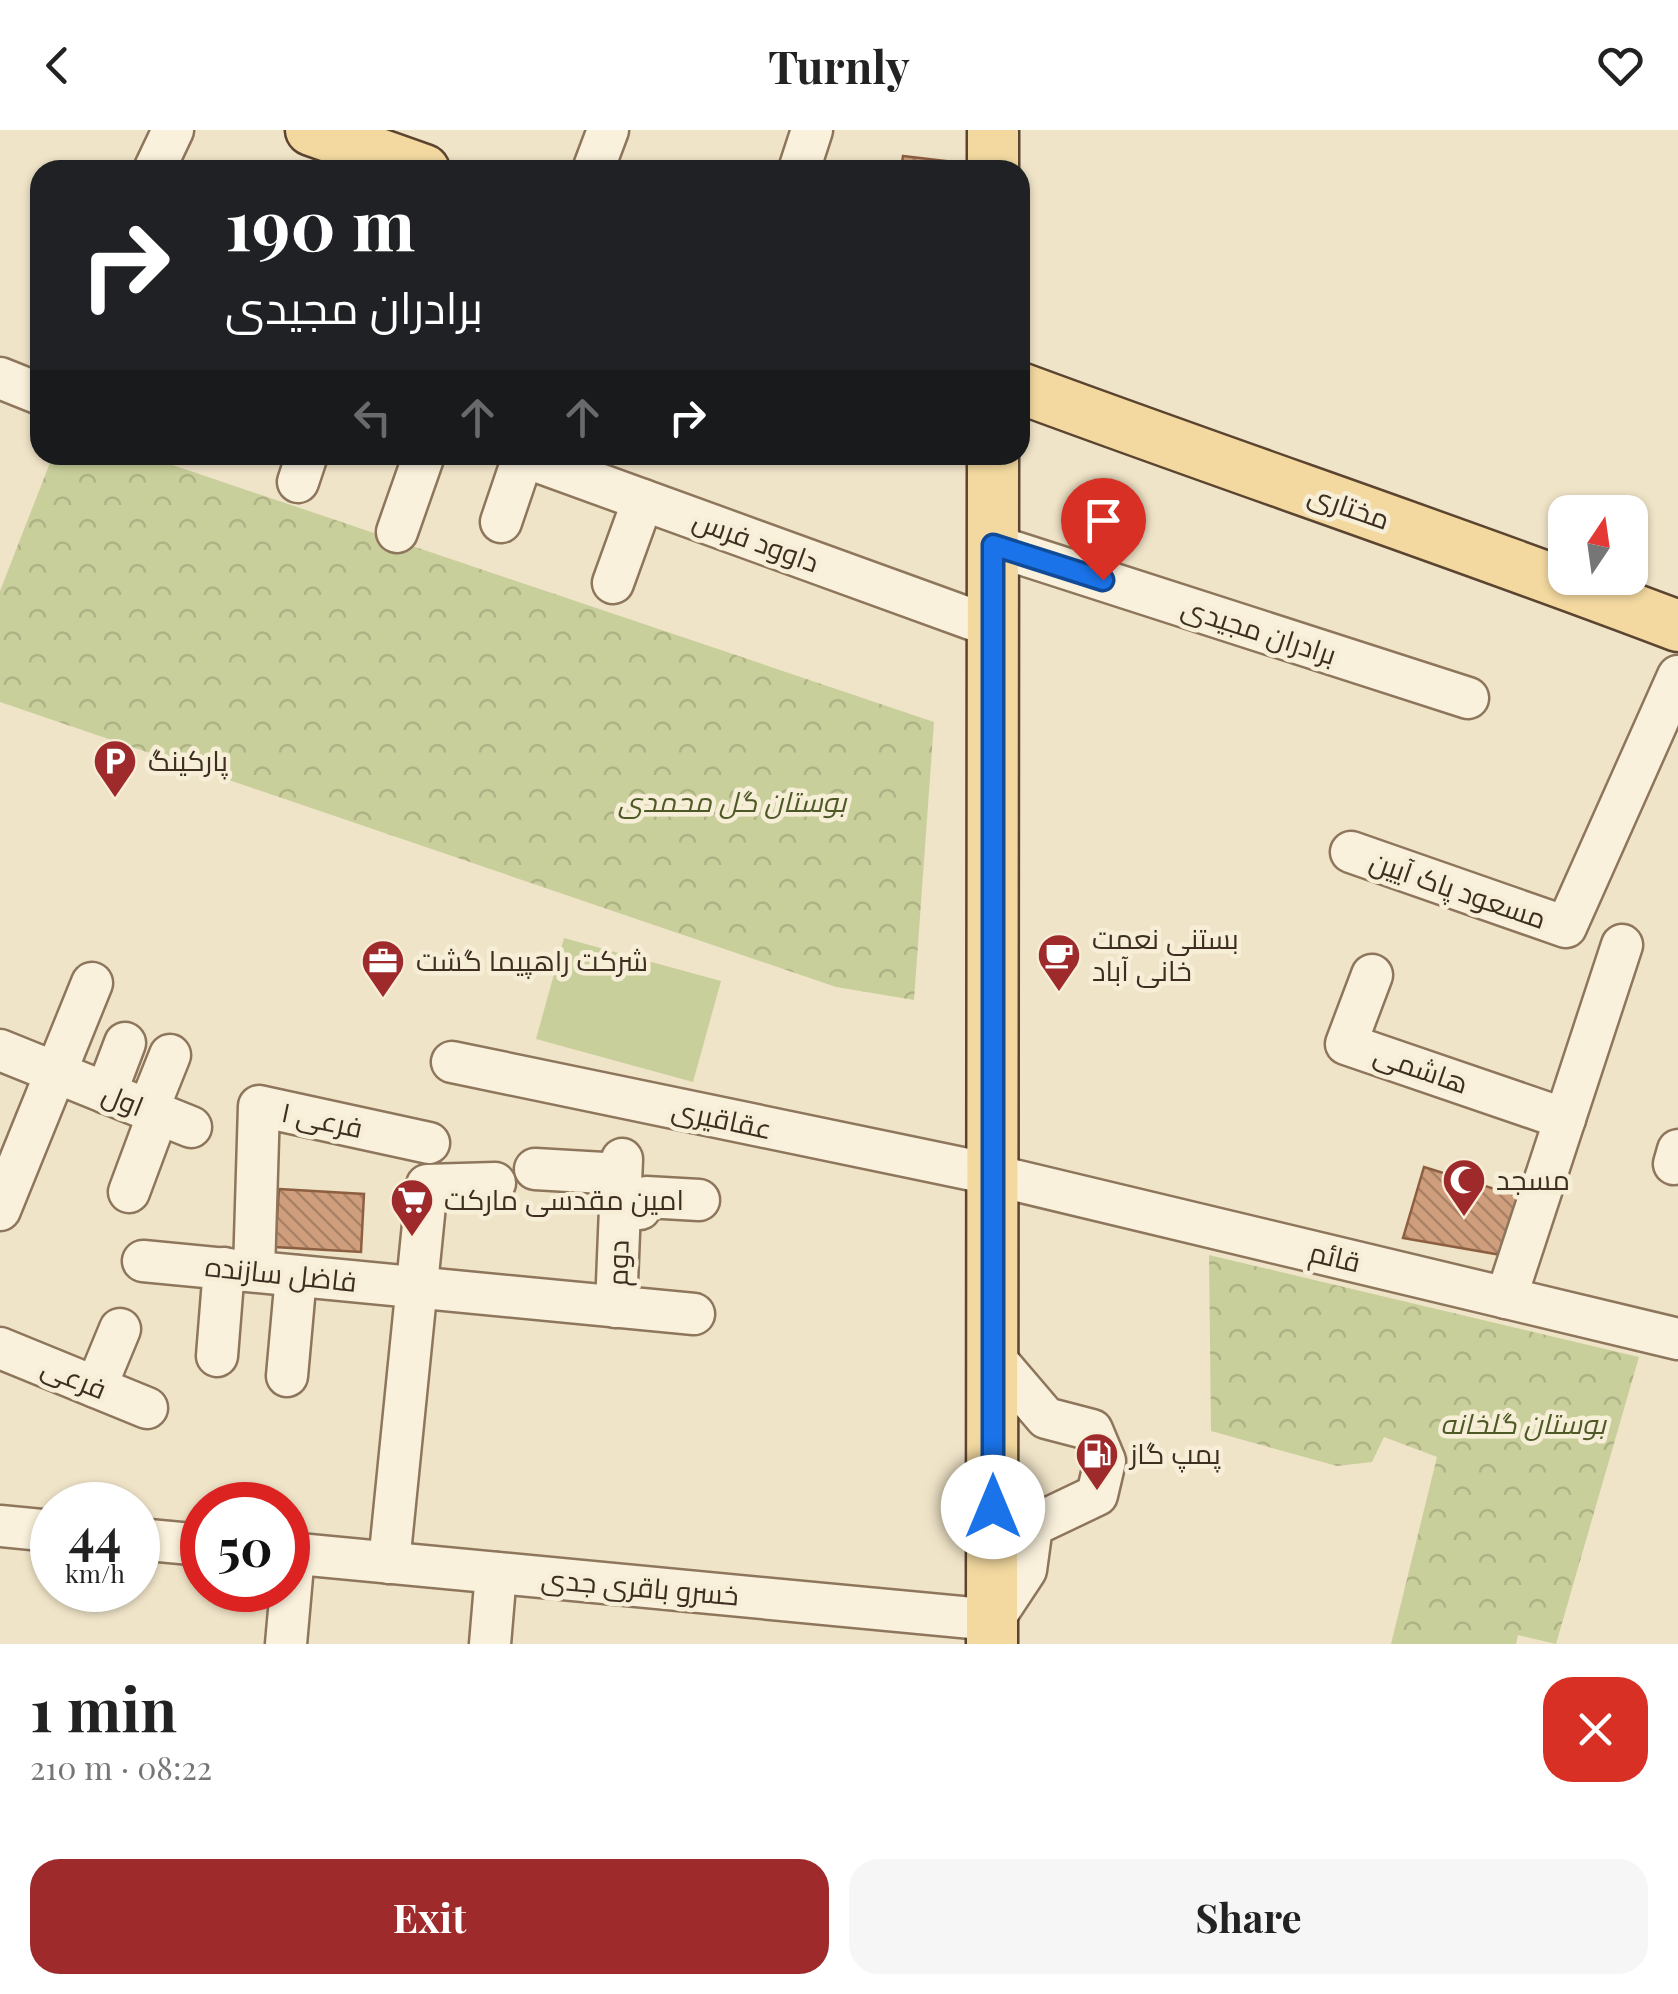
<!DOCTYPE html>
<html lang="en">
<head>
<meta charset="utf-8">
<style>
	:root { --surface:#fff; --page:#f6f6f6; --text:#222; --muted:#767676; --accent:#9e2a2b }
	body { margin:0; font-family:"Playfair Display",Cairo,serif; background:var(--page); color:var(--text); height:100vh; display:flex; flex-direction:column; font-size:38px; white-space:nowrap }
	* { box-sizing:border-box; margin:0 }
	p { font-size:32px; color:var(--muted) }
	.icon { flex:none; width:55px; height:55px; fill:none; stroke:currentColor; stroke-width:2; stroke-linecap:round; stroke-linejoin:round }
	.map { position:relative; height:1514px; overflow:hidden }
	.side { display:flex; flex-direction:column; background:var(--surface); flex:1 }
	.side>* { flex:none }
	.hud { position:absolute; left:30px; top:30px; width:1000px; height:305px; border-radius:30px; box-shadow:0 2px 8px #0004; background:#202124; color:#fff; overflow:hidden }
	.needle { width:65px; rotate:13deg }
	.fabs { position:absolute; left:1548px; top:365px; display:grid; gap:20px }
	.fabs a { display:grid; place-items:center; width:100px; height:100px; border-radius:20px; background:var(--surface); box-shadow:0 2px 8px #0004; font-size:50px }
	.speed { position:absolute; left:30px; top:1352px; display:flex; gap:20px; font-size:50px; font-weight:700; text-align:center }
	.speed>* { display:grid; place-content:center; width:130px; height:130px; border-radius:50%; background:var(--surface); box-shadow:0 2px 8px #0004; line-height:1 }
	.speed small { font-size:25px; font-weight:400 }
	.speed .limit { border:15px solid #d22; background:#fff; color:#111 }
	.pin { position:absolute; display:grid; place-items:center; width:85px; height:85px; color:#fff; margin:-102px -42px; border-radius:50% 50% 50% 0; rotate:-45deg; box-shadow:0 0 10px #0007 }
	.pin .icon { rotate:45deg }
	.me { position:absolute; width:110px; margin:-55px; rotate:0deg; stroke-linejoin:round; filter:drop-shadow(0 0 8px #0008) }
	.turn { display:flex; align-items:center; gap:35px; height:210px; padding:0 30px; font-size:45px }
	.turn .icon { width:130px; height:130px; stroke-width:2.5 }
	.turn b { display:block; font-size:70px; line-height:85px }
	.lanes { display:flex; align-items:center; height:95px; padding:0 30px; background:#0003; justify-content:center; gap:50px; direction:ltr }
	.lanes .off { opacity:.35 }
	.round { display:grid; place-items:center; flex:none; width:105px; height:105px; border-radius:30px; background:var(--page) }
	.headline { display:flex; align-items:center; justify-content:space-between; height:170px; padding:0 30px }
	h1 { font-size:60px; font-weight:700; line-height:75px }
	.button { display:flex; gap:20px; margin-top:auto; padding:20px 30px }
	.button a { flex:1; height:115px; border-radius:30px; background:var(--accent); color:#fff; font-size:40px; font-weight:700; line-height:115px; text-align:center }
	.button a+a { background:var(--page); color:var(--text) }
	header { display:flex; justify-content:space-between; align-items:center; height:130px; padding:0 30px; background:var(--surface); font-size:45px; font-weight:700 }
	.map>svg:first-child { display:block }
	.park { fill:url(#park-crowns) }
	.garden { fill:#c9cf9b }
	.building { fill:url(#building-back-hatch); stroke:#8d5f41; stroke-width:2.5 }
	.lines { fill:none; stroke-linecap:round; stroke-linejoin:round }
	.minor-casing { stroke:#8d765c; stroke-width:45 }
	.major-casing { stroke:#5b4430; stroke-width:55 }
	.minor { stroke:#faf1dc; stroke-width:40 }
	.major { stroke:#f3d9a0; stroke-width:50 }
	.route-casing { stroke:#114b97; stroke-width:25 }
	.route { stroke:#1a73e8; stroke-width:18 }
	.labels { text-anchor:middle; stroke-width:9; stroke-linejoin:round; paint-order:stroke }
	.street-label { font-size:28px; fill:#3d2e20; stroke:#f7eed8 }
	.poi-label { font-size:28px; fill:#3d2e20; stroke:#f7eed8; text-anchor:start }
	.park-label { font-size:28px; font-style:italic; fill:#4d5a26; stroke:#f7eed8 }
</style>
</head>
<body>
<header><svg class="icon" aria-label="back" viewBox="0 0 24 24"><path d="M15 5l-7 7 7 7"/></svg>Turnly<svg class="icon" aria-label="heart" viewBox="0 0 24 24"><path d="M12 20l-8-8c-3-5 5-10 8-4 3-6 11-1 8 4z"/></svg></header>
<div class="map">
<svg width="1678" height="1514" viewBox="0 0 1678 1514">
	<defs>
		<pattern id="park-crowns" width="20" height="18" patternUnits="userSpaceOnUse" patternTransform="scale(2.5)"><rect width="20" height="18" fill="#c9cf9b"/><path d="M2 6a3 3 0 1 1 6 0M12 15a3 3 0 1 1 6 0" fill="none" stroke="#aeb285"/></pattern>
		<pattern id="building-back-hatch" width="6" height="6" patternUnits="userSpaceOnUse" patternTransform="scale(2.5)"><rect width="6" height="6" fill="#cf9f7d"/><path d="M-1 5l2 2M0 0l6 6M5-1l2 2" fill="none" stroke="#a98266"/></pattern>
	</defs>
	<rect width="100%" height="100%" fill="#f0e4c8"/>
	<g class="park">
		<path d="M53,325H143L934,592L914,870L836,857L0,572V461Z"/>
		<path d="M1209,1125L1639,1227L1556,1514L1518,1505L1516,1514H1391L1437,1327L1384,1307L1372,1332L1337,1336L1211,1301Z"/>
	</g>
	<path class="garden" d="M564,808L721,851L693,952L536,909Z"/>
	<g class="building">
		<path d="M903,26L955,32L954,40H901Z"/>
		<path d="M1424,1037L1527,1069L1507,1126L1403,1108Z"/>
		<path d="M279,1059L364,1064L361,1122L275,1117Z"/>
	</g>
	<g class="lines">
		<g class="minor-casing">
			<g id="minor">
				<path d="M154,40L173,0"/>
				<path d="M593,40L608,0"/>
				<path d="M799,40L812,0"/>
				<path d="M0,248L40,264"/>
				<path d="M519,325L993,497"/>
				<path d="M298,352L307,325"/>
				<path d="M501,392L523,327"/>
				<path d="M397,402L424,325"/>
				<path d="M993,415L1468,568"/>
				<path d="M613,453L643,370"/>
				<path d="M1351,722L1566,797L1678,546"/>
				<path d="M1372,845L1346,914L1565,989"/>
				<path d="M0,920L191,997"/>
				<path d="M452,932L972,1040L1678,1209"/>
				<path d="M106,963L125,913"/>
				<path d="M148,980L170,925"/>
				<path d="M1674,1034L1678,1020"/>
				<path d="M535,1039L621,1044"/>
				<path d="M129,1062L158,984"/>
				<path d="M620,1077L640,1079L646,1067L699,1070"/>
				<path d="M0,1080L92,853"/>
				<path d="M143,1131L694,1184"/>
				<path d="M254,1141L259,976L429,1013"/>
				<path d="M1506,1168L1622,815"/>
				<path d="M616,1177L622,1029"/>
				<path d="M0,1218L147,1278"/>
				<path d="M217,1226L224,1138"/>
				<path d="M287,1246L296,1146"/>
				<path d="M96,1257L120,1199"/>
				<path d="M0,1396L52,1401"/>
				<path d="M138,1409L202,1415"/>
				<path d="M288,1423L993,1490L1026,1440L1032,1396L1097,1365L1105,1331L1092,1300L1046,1288L993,1226"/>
				<path d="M389,1433L427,1055L495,1053"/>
				<path d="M286,1514L294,1424"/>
				<path d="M490,1514L496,1443"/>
			</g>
		</g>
		<g class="major-casing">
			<g id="major">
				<path d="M311,0L424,40"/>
				<path d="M993,40V0"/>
				<path d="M1020,258C1239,339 1460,413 1678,496"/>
				<path d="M992,1514L993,325"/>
			</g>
		</g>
		<use href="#minor" class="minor"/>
		<use href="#major" class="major"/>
	</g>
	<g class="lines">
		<g class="route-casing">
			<path id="route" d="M993,1377V415L1103,450"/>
		</g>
		<use href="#route" class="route"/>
	</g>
	<defs>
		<g id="parking-pin" transform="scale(2.25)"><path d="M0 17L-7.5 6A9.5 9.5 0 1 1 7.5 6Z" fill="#9e2a2b" stroke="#f7eed8"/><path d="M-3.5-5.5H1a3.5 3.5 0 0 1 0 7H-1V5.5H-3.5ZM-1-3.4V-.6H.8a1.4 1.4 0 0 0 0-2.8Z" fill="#fff"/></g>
		<g id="cafe-pin" transform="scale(2.25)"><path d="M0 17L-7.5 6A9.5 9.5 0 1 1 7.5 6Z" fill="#9e2a2b" stroke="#f7eed8"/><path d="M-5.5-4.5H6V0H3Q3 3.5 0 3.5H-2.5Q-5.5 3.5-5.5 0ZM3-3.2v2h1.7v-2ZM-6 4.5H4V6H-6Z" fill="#fff"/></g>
		<g id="office-pin" transform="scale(2.25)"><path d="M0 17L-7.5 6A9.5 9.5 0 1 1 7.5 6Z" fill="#9e2a2b" stroke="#f7eed8"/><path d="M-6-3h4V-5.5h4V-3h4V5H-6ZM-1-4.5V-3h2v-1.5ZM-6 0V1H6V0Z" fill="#fff"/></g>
		<g id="mosque-pin" transform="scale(2.25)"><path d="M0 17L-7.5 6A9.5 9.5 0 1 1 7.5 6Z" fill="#9e2a2b" stroke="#f7eed8"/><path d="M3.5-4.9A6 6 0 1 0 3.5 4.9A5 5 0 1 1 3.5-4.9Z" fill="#fff"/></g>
		<g id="supermarket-pin" transform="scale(2.25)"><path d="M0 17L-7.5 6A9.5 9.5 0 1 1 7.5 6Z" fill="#9e2a2b" stroke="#f7eed8"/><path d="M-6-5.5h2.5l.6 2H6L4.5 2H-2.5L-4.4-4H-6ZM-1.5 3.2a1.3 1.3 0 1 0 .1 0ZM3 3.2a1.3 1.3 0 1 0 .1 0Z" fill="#fff"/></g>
		<g id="fuel-pin" transform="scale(2.25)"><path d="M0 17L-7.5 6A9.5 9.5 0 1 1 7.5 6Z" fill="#9e2a2b" stroke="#f7eed8"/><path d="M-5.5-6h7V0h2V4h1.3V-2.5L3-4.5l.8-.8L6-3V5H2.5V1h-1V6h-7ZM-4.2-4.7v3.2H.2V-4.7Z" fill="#fff"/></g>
	</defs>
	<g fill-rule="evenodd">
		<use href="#parking-pin" x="115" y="631"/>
		<use href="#cafe-pin" x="1059" y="825"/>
		<use href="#office-pin" x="383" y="831"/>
		<use href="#mosque-pin" x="1464" y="1050"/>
		<use href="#supermarket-pin" x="412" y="1070"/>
		<use href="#fuel-pin" x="1097" y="1324"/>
	</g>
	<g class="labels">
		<g class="street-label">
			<text transform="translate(1349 377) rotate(19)" y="10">مختاری</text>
			<text transform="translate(756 411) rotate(20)" y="10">داوود فرس</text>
			<text transform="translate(1259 501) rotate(18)" y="10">برادران مجیدی</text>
			<text transform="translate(1458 760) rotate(19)" y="10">مسعود پاک آیین</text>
			<text transform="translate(1421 939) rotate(19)" y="10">هاشمی</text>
			<text transform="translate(123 970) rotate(22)" y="10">اول</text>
			<text transform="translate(722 989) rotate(12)" y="10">عقاقیری</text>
			<text transform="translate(322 990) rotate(12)" y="10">فرعی ۱</text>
			<text transform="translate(1335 1127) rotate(13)" y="10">قائم</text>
			<text transform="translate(618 1133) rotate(-88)" y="10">دوم</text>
			<text transform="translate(281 1144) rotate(6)" y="10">فاضل سازنده</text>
			<text transform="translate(74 1248) rotate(22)" y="10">فرعی</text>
			<text transform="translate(640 1457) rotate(5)" y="10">خسرو باقری جدی</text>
		</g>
		<g class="poi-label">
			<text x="148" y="641">پارکینگ</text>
			<text x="1092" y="819">بستنی نعمت<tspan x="1092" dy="32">خانی آباد</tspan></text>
			<text x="416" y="841">شركت راهپيما گشت</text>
			<text x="1496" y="1060">مسجد</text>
			<text x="444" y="1080">امین مقدسی مارکت</text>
			<text x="1130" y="1334">پمپ گاز</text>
		</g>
		<g class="park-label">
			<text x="732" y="682">بوستان گل محمدی</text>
			<text x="1523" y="1304">بوستان گلخانه</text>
		</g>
	</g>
</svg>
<div class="fabs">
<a><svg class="needle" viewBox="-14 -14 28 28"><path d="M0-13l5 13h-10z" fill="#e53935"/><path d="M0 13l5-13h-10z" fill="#767676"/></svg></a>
</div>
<div class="speed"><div>44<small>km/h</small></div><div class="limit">50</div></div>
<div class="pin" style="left:1103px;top:450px;background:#d93025"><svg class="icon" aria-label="arrive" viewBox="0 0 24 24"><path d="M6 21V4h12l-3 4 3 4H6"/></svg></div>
<svg class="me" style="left:993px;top:1377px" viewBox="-20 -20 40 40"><circle r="19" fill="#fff"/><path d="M0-13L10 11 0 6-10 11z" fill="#1a73e8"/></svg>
<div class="hud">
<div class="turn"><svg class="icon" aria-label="right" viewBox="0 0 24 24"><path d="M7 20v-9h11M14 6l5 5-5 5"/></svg><div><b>190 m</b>برادران مجیدی</div></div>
<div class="lanes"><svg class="icon off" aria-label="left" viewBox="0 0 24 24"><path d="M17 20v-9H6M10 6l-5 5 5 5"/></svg><svg class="icon off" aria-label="ahead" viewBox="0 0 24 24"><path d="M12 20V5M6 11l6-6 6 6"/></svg><svg class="icon off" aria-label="ahead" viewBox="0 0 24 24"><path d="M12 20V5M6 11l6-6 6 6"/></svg><svg class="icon" aria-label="right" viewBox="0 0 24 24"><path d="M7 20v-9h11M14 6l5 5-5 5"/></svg></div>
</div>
</div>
<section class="side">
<div class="headline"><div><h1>1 min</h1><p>210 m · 08:22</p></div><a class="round" style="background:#d93025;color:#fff"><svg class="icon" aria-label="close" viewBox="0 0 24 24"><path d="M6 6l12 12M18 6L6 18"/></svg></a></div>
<div class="button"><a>Exit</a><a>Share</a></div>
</section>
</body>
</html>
